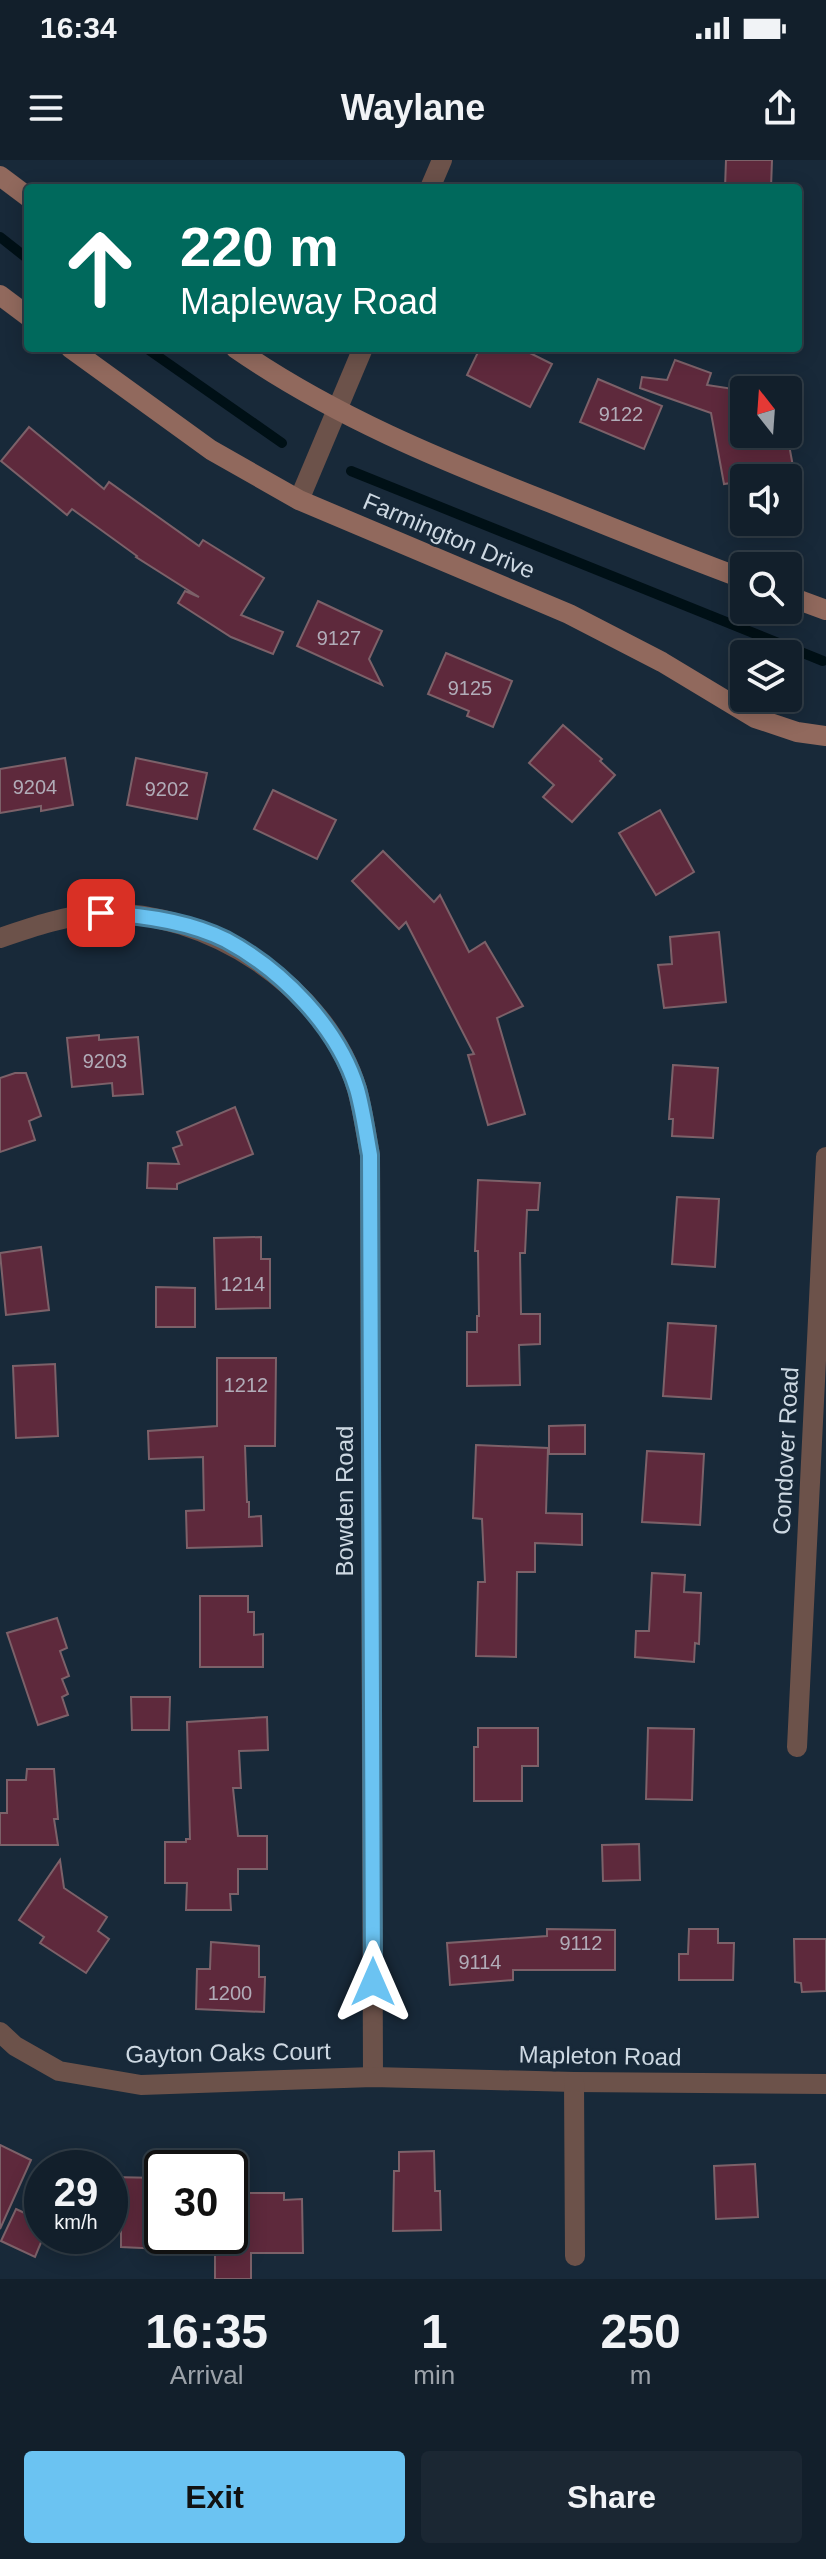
<!DOCTYPE html>
<html lang="en">
<head>
<meta charset="utf-8">
<style>
	:root { --surface:#121f2b; --page:#1b2733; --text:#f1f3f6; --muted:#9ca2a9; --line:#313d47; --accent:#6bc3f2 }
	body { margin:0; font-family:Arial,sans-serif; background:var(--page); color:var(--text); height:100vh; display:flex; flex-direction:column; font-size:30px; white-space:nowrap }
	* { box-sizing:border-box; margin:0 }
	p { font-size:26px; color:var(--muted) }
	.icon { flex:none; width:44px; height:44px; fill:none; stroke:currentColor; stroke-width:2; stroke-linecap:round; stroke-linejoin:round }
	.map { position:relative; height:2119px; overflow:hidden }
	.side { display:flex; flex-direction:column; background:var(--surface); flex:1 }
	.side>* { flex:none }
	.banner { position:absolute; left:24px; top:24px; width:778px; height:168px; border-radius:8px; box-shadow:0 4px 20px #0003,0 0 0 2px var(--line); background:#00695c; color:#fff; overflow:hidden }
	.needle { width:52px; rotate:343deg }
	.buttons { position:absolute; left:730px; top:216px; display:grid; gap:16px }
	.buttons a { display:grid; place-items:center; width:72px; height:72px; border-radius:8px; background:var(--surface); box-shadow:0 4px 20px #0003,0 0 0 2px var(--line); font-size:40px }
	.speed { position:absolute; left:24px; top:1990px; display:flex; gap:16px; font-size:40px; font-weight:700; text-align:center }
	.speed>* { display:grid; place-content:center; width:104px; height:104px; border-radius:50%; background:var(--surface); box-shadow:0 4px 20px #0003,0 0 0 2px var(--line); line-height:1 }
	.speed small { font-size:20px; font-weight:400 }
	.speed .limit { border:4px solid #111; border-radius:12px; background:#fff; color:#111 }
	.pin { position:absolute; display:grid; place-items:center; width:68px; height:68px; color:#fff; margin:-34px; border-radius:16px; box-shadow:0 4px 12px #0006 }
	.me { position:absolute; width:88px; margin:-44px; rotate:0deg; stroke-linejoin:round; filter:drop-shadow(0 0 6px #0008) }
	.turn { display:flex; align-items:center; gap:28px; height:168px; padding:0 24px; font-size:36px }
	.turn .icon { width:104px; height:104px; stroke-width:2.5 }
	.turn b { display:block; font-size:56px; line-height:68px }
	.eta { display:flex; justify-content:space-evenly; align-items:center; height:136px; text-align:center }
	.eta b { font-size:48px; font-weight:700; line-height:56px }
	.action { display:flex; gap:16px; margin-top:auto; padding:16px 24px }
	.action a { flex:1; height:92px; border-radius:8px; background:var(--accent); color:#111; font-size:32px; font-weight:700; line-height:92px; text-align:center }
	.action a+a { background:var(--page); color:var(--text) }
	.status { display:flex; justify-content:space-between; align-items:center; height:56px; padding:0 40px; background:var(--surface); direction:ltr }
	.status svg { height:22px; fill:currentColor }
	header { display:flex; justify-content:space-between; align-items:center; height:104px; padding:0 24px; background:var(--surface); font-size:36px; font-weight:700 }
	.map>svg:first-child { display:block }
	.lines { fill:none; stroke-linecap:round; stroke-linejoin:round }
	.stream { stroke:#001016; stroke-width:10 }
	.building { fill:#5e293c; stroke:#7c6169; stroke-width:2 }
	.street { stroke:#6c524a; stroke-width:20 }
	.secondary { stroke:#91695d; stroke-width:20 }
	.route-casing { stroke:#467f9d; stroke-width:20 }
	.route { stroke:#6bc3f2; stroke-width:14 }
	.labels { text-anchor:middle; stroke-width:6; stroke-linejoin:round; paint-order:stroke }
	.number-label { font-size:20px; fill:#b1acb8 }
	.street-label { font-size:24px; fill:#cdd8e2; stroke:#182939 }
</style>
</head>
<body>
<div class="status"><b>16:34</b><svg viewBox="0 0 49 12"><path d="M0 12V9h3v3zM5 12V6h3v6zM10 12V3h3v9zM15 12V0h3v12zM26 1h20v11H26zM47 4h2v5h-2z"/></svg></div>
<header><svg class="icon" aria-label="menu" viewBox="0 0 24 24"><path d="M4 6h16M4 12h16M4 18h16"/></svg>Waylane<svg class="icon" aria-label="share" viewBox="0 0 24 24"><path d="M12 15V3M7 8l5-5 5 5M5 13v7h14v-7"/></svg></header>
<div class="map">
<svg width="826" height="2119" viewBox="0 0 826 2119">
	<rect width="100%" height="100%" fill="#182939"/>
	<g class="lines">
		<g class="stream">
			<path d="M0,77L28,99"/>
			<path d="M146,188L282,283"/>
			<path d="M351,311L823,501"/>
		</g>
	</g>
	<g class="building">
		<path d="M726,0H772L771,28H725Z"/>
		<path d="M480,188H520L552,204L530,247L467,215Z"/>
		<path d="M675,200L711,213L707,225L740,230L736,271L744,270V274H787L794,312L744,318V321L724,324L711,253L640,228L642,217L667,220Z"/>
		<path d="M598,219L662,246L644,289L580,262Z"/>
		<path d="M29,267L104,329L109,322L199,386L203,380L264,418L241,455L283,472L273,494L231,477L178,443L185,431L199,437L136,397L137,396L72,349L67,355L1,301Z"/>
		<path d="M318,441L382,471L369,499L382,525L297,486Z"/>
		<path d="M446,493L512,521L493,567L467,556L469,551L428,534Z"/>
		<path d="M563,565L602,599L600,601L615,615L572,662L543,637L554,625L529,603Z"/>
		<path d="M65,598L73,645L41,651V646L0,653V609Z"/>
		<path d="M136,598L207,613L197,659L127,645Z"/>
		<path d="M273,630L336,660L317,699L254,669Z"/>
		<path d="M660,650L694,712L656,735L619,673Z"/>
		<path d="M383,691L434,742L440,735L469,792L485,782L523,846L497,858L525,954L488,965L468,895L474,894L406,762L399,769L352,721Z"/>
		<path d="M719,772L726,842L664,848L658,805L672,804L670,777Z"/>
		<path d="M99,875V880L138,877L143,934L113,936L112,923L72,927L67,878Z"/>
		<path d="M673,905L718,908L713,978L672,976L673,959H669Z"/>
		<path d="M15,913H26L41,956L29,961L35,980L0,992V918Z"/>
		<path d="M235,947L253,994L177,1024V1029L147,1028L148,1003L179,1004L173,988L182,985L177,972Z"/>
		<path d="M478,1020L540,1023L538,1050H527L525,1093H520L521,1154H540V1184L519,1185L520,1225L467,1226V1172H477V1156H479L478,1091H475Z"/>
		<path d="M677,1037L719,1039L715,1107L672,1104Z"/>
		<path d="M261,1077V1099H270V1148L216,1149L214,1078Z"/>
		<path d="M41,1087L49,1150L6,1155L0,1093Z"/>
		<path d="M156,1127L195,1128V1167H156Z"/>
		<path d="M668,1163L716,1166L711,1239L663,1236Z"/>
		<path d="M217,1198H276L275,1286H245L247,1342H249V1357L261,1356L262,1386L187,1388L186,1351L204,1350L203,1297L149,1299L148,1271L217,1266Z"/>
		<path d="M55,1204L58,1276L16,1278L13,1206Z"/>
		<path d="M585,1265V1294H549V1266Z"/>
		<path d="M476,1285L548,1288L546,1353L582,1354V1385L535,1383V1412H517L516,1497L476,1496L478,1422H485L482,1359L473,1358Z"/>
		<path d="M647,1291L704,1294L700,1365L642,1362Z"/>
		<path d="M652,1413L685,1415L684,1432L701,1433L699,1484L695,1483L694,1502L635,1497L636,1471H649Z"/>
		<path d="M200,1436H248V1452H254V1475L263,1474V1507H200Z"/>
		<path d="M57,1458L67,1488L60,1491L69,1516L62,1519L68,1534L62,1537L68,1555L38,1565L7,1473Z"/>
		<path d="M131,1537H170L169,1570H132Z"/>
		<path d="M267,1557L268,1590L239,1591L241,1628H233L238,1676H267V1709H238V1734H230L231,1750H186L187,1723H165V1682H186V1679H190L187,1562Z"/>
		<path d="M478,1568H538V1606H522V1641H474V1587H478Z"/>
		<path d="M648,1568L694,1569L692,1640L646,1639Z"/>
		<path d="M27,1609H54L58,1659H54L58,1685H0V1653H7V1620H26Z"/>
		<path d="M639,1684L640,1720L603,1721L602,1685Z"/>
		<path d="M60,1700L64,1728L107,1757L98,1771L109,1779L86,1813L40,1783L44,1777L19,1760Z"/>
		<path d="M547,1769L615,1770V1810H513V1820L450,1825L447,1783L547,1776Z"/>
		<path d="M689,1769H718V1783H734L733,1820H679V1794H688Z"/>
		<path d="M794,1779H826V1831L802,1832L801,1823L795,1822Z"/>
		<path d="M211,1782L259,1786V1817H265L264,1852L196,1849L197,1809H210Z"/>
		<path d="M0,1985L31,2000L0,2069Z"/>
		<path d="M434,1991L435,2031H440L441,2070L393,2071L394,2011H399V1992Z"/>
		<path d="M755,2004L758,2057L716,2059L714,2006Z"/>
		<path d="M110,2017L162,2018V2089L121,2087V2069H110Z"/>
		<path d="M245,2033H284V2040L302,2039L303,2093H251V2119H215V2076H230V2039H244Z"/>
		<path d="M16,2049L42,2061V2080L35,2097L1,2081Z"/>
	</g>
	<g class="lines">
		<g class="street">
			<path d="M430,28L442,0"/>
			<path d="M299,340L363,188"/>
			<path d="M0,778C32,767 67,755 101,753C207,750 326,826 357,929C363,951 366,974 370,995L373,1917"/>
			<path d="M797,1587L826,997"/>
			<path d="M0,1872L15,1886L59,1911L141,1925L373,1917L574,1922L826,1924"/>
			<path d="M574,1922L575,2096"/>
		</g>
		<g class="secondary">
			<path d="M0,16L28,37"/>
			<path d="M0,135L28,156"/>
			<path d="M70,188L211,290L299,340L569,454L662,502L755,558L797,572L826,576"/>
			<path d="M235,188C333,256 441,300 551,343C615,369 679,395 744,419"/>
			<path d="M788,436L826,450"/>
		</g>
	</g>
	<g class="lines">
		<g class="route-casing">
			<path id="route" d="M101,753C142,755 188,761 226,780C282,810 338,867 357,929C363,950 366,974 370,995L373,1822"/>
		</g>
		<use href="#route" class="route"/>
	</g>
	<g class="labels">
		<g class="number-label">
			<text x="621" y="261">9122</text>
			<text x="339" y="485">9127</text>
			<text x="470" y="535">9125</text>
			<text x="35" y="634">9204</text>
			<text x="167" y="636">9202</text>
			<text x="105" y="908">9203</text>
			<text x="243" y="1131">1214</text>
			<text x="246" y="1232">1212</text>
			<text x="581" y="1790">9112</text>
			<text x="480" y="1809">9114</text>
			<text x="230" y="1840">1200</text>
		</g>
		<g class="street-label">
			<text transform="translate(449 376) rotate(23)" y="8">Farmington Drive</text>
			<text transform="translate(786 1291) rotate(-87)" y="8">Condover Road</text>
			<text transform="translate(345 1341) rotate(-90)" y="8">Bowden Road</text>
			<text transform="translate(228 1893) rotate(-1)" y="8">Gayton Oaks Court</text>
			<text transform="translate(600 1896) rotate(1)" y="8">Mapleton Road</text>
		</g>
	</g>
</svg>
<div class="buttons">
<a><svg class="needle" viewBox="-14 -14 28 28"><path d="M0-13l5 13h-10z" fill="#e53935"/><path d="M0 13l5-13h-10z" fill="#9ca2a9"/></svg></a>
<a><svg class="icon" aria-label="sound" viewBox="0 0 24 24"><path d="M4 9h4l5-4v14l-5-4H4zM17 9q2 3 0 6"/></svg></a>
<a><svg class="icon" aria-label="search" viewBox="0 0 24 24"><circle cx="10" cy="10" r="6"/><path d="M15 15l6 6"/></svg></a>
<a><svg class="icon" aria-label="layers" viewBox="0 0 24 24"><path d="M12 4l9 5-9 5-9-5zM3 14l9 5 9-5"/></svg></a>
</div>
<div class="speed"><div>29<small>km/h</small></div><div class="limit">30</div></div>
<div class="pin" style="left:101px;top:753px;background:#d93025"><svg class="icon" aria-label="arrive" viewBox="0 0 24 24"><path d="M6 21V4h12l-3 4 3 4H6"/></svg></div>
<svg class="me" style="left:373px;top:1822px" viewBox="-20 -20 40 40"><path d="M0-17L14 15 0 8-14 15z" fill="#6bc3f2" stroke="#fff" stroke-width="4"/></svg>
<div class="banner">
<div class="turn"><svg class="icon" aria-label="ahead" viewBox="0 0 24 24"><path d="M12 20V5M6 11l6-6 6 6"/></svg><div><b>220 m</b>Mapleway Road</div></div>
</div>
</div>
<section class="side">
<div class="eta">
<div><b>16:35</b><p>Arrival</p></div>
<div><b>1</b><p>min</p></div>
<div><b>250</b><p>m</p></div>
</div>
<div class="action"><a>Exit</a><a>Share</a></div>
</section>
</body>
</html>
